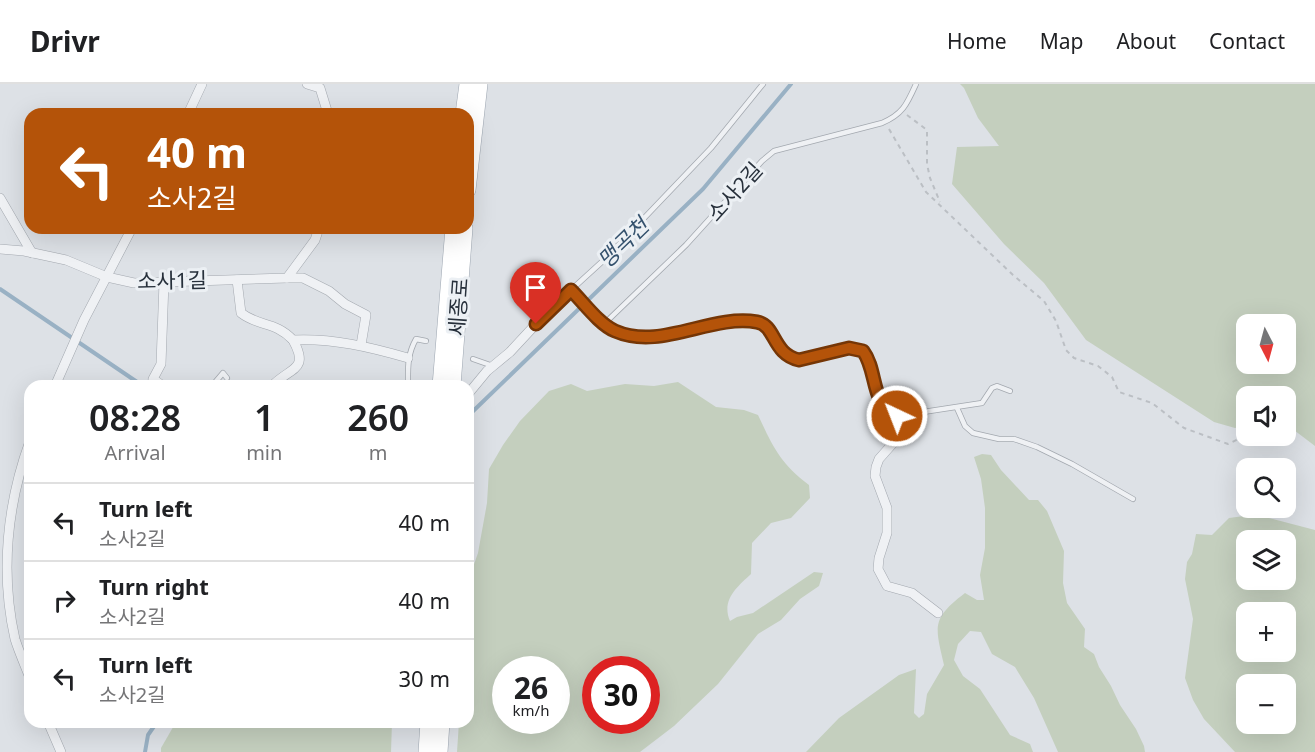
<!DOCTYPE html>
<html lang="en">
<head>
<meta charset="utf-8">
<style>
	:root { --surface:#fff; --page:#f2f2f2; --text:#202124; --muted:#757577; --line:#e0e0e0 }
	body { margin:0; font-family:"Noto Sans","Noto Sans KR",sans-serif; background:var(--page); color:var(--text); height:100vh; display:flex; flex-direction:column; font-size:22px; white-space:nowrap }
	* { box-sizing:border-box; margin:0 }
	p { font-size:20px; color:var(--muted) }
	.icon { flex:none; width:33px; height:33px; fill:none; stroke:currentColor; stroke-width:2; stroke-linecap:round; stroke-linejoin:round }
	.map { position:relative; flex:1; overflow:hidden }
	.panel { position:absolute; left:24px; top:296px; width:450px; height:348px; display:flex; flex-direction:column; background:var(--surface); border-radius:18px; box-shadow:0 6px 24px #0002 }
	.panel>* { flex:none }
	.banner { position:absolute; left:24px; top:24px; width:450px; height:126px; border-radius:18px; box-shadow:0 6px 24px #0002; background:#b45309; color:#fff; overflow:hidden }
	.needle { width:39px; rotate:174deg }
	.controls { position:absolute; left:1236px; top:230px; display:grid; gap:12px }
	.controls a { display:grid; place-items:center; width:60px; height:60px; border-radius:12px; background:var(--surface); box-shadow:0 6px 24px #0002; font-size:30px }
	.speed { position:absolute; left:492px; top:572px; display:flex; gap:12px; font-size:30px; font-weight:700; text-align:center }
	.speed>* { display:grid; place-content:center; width:78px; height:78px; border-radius:50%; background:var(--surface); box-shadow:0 6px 24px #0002; line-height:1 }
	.speed small { font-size:15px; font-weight:400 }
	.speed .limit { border:9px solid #d22; background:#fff; color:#111 }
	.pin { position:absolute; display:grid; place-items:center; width:51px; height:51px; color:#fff; margin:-62px -26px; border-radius:50% 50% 50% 0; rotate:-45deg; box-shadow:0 0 6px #0007 }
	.pin .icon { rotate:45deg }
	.me { position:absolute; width:66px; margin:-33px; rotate:317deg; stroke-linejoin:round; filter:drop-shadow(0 0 4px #0008) }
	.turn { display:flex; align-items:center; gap:21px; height:126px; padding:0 24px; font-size:27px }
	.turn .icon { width:78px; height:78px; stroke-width:2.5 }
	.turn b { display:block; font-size:42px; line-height:51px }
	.eta { display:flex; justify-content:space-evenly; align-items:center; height:102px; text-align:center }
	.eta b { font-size:36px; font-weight:600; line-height:42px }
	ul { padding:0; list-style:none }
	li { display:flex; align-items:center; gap:18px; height:78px; padding:0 24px; border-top:2px solid var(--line) }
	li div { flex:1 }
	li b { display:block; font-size:22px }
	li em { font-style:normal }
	header { display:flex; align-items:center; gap:36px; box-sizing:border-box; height:84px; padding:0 30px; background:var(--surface); border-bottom:2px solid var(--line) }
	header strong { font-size:28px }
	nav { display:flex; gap:33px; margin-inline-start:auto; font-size:21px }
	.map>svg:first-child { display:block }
	.green { fill:#c4cfbe; fill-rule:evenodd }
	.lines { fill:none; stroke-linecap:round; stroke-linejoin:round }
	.stream { stroke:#99b1c4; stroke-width:4 }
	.lane-casing { stroke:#a3a8af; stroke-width:6 }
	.street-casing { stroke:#a3a8af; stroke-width:10 }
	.primary-casing { stroke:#9da6b1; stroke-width:16 }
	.path { stroke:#bbbfc4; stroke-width:2; stroke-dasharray:4.5 4.5; stroke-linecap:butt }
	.lane { stroke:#eff1f4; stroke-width:4.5 }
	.street { stroke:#eff1f4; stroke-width:9 }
	.primary { stroke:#fff; stroke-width:15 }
	.route-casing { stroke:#753606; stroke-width:15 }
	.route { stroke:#b45309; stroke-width:10 }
	.labels { text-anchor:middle; stroke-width:6; stroke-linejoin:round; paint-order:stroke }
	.street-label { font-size:21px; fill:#27303b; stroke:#ecf0f4 }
	.water-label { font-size:22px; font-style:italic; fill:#34516d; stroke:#ecf0f4 }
</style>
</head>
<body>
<header>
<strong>Drivr</strong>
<nav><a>Home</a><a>Map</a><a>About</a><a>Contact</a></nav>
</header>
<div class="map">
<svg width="1315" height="668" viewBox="0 0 1315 668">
	<rect width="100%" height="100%" fill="#dde1e6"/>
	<g class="green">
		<path d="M960,0H1315V362L1286,340V312H1246V341L1235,344L1214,338L1086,256L1044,199L1004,160L952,100L957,63L999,62L978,34L964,4ZM1246,240H1286V279H1246Z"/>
		<path d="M678,298L716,323L744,326L758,331C773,363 780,379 809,401L810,414L791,434L771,439L752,459L751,490C737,503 721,516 730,537L737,533L753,529L814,488L823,489L819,502L800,515L781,536L758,550L718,600L674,642L640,668H457L459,638H468V497L478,469L487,419L489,385L503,361L520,337L549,307L571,300L587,307L625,300L654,302ZM506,585H556V636H506ZM596,585H646V636H596Z"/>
		<path d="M982,370L991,371L1001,386L1029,416H1038L1047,427L1064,467L1063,499L1067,519L1085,545L1084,563L1094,570L1099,583L1111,602L1120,621L1136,645L1144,662L1145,668H1058L1034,614L1015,583L992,570L981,548L970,547L958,560L954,576L963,592L980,605L1010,651L1030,660L1033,668H806L839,634L899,591L916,585L914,629L919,634L924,630L927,610L944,581C935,542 931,535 965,509L977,516H984L980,491L985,464V424L981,395L974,373Z"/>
		<path d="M1244,432L1265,433L1315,446V668H1235L1204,635L1193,616L1185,594L1193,535L1185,495L1187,478L1192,470L1196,450L1212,451L1229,434ZM1246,456H1286V495H1246ZM1246,528H1286V567H1246ZM1246,600H1286V639H1246Z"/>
		<path d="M176,638H392L391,668H161V664Z"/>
	</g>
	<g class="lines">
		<g class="stream">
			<path d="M0,205L143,302"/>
			<path d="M468,332L703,105L791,0"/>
			<path d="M145,668L148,651L157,638"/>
		</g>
		<g class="lane-casing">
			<g id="lane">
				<path d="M571,206L605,175L711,64L763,0"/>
				<path d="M576,211L604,240L686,161L762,77L774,67L882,39C903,30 907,20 916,0"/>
				<path d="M473,275L493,282"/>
				<path d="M212,302L223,289L227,294"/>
				<path d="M408,302C408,284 407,271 416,255L426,257"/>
				<path d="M957,324L965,342L973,349L999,355H1014L1037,363L1072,380L1133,415"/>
				<path d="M897,332L982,319L992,304L997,302L1010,307"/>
			</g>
		</g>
		<g class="street-casing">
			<g id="street">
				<path d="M307,0L320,4L328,30"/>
				<path d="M188,30L202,0"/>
				<path d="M0,114L32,169"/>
				<path d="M0,165L24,167L66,176L107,193L134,199L287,194L315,156L319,144"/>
				<path d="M287,194H303L329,207L345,220L366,231L361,261"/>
				<path d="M237,196L241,229C259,243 275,237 293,256C332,254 370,263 408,274"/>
				<path d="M604,240C654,272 705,228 757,238C776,241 772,270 799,276L848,264L863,267C874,283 872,304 882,320C890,335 902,327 902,349L879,375L876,383L875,392L887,424V449L879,474L878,485L887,502L912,509L938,529"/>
				<path d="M55,302L84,236L132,144"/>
				<path d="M163,302L153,295L161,280L164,198"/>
				<path d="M272,302C290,283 310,287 293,256"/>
				<path d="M468,310L487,287L510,268L549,226L571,206L576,211"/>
				<path d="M30,357C7,420 0,489 15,555C19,568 25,581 30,594"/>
				<path d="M48,638L61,668"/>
			</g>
		</g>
		<g class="primary-casing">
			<g id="primary">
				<path d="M463,30L467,0"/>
				<path d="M468,106L480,0"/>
				<path d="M440,302L453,144"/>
				<path d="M453,302L465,144"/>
				<path d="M426,668L428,638"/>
				<path d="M440,668L442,638"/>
			</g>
		</g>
		<g class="path">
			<path d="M907,31L927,46V80L930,94L940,118"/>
			<path d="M889,45L926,108L1013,191L1044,217L1056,237L1066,266L1074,274L1098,282L1112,293L1119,308L1152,319L1184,344L1228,360L1247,351"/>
		</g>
		<use href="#lane" class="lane"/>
		<use href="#street" class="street"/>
		<use href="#primary" class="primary"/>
	</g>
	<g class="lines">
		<g class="route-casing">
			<path id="route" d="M536,240L571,206C584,219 599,240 615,247C661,267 710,230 757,238C776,241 772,270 799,276L849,264L863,267C878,287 870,321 897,332"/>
		</g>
		<use href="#route" class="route"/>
	</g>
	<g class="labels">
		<g class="street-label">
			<text transform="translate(735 108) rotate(-48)" y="7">소사2길</text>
			<text transform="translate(172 197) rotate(-1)" y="7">소사1길</text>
			<text transform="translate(459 223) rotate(-86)" y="7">세종로</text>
		</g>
		<g class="water-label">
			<text transform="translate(623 159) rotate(-44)" y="8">맹곡천</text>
		</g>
	</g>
</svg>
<div class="controls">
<a><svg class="needle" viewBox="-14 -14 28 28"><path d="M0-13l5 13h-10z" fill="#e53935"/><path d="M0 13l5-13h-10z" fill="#757577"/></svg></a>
<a><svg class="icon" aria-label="sound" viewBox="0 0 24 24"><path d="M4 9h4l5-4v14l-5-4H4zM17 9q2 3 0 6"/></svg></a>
<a><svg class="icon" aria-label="search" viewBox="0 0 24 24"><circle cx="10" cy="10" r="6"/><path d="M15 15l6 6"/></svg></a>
<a><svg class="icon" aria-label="layers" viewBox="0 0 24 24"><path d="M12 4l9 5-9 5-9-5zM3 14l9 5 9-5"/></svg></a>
<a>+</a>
<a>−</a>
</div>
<div class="speed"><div>26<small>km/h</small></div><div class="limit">30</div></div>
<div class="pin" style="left:536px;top:240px;background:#d93025"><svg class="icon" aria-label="arrive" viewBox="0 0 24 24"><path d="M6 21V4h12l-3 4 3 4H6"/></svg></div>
<svg class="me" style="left:897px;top:332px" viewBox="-20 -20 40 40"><circle r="17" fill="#b45309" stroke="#fff" stroke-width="3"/><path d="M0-11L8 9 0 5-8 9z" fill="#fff"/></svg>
<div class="banner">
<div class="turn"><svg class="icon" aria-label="left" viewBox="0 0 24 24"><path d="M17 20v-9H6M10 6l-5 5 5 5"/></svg><div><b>40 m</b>소사2길</div></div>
</div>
<section class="panel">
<div class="eta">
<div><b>08:28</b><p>Arrival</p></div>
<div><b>1</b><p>min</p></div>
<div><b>260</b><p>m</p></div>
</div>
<ul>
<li><svg class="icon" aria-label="left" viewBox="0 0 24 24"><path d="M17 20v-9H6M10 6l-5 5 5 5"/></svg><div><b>Turn left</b><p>소사2길</p></div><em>40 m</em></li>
<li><svg class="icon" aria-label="right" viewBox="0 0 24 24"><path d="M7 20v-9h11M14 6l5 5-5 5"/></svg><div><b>Turn right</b><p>소사2길</p></div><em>40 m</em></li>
<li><svg class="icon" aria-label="left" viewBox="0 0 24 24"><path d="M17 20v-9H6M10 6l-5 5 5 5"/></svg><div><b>Turn left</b><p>소사2길</p></div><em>30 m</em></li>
</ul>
</section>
</div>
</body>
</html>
